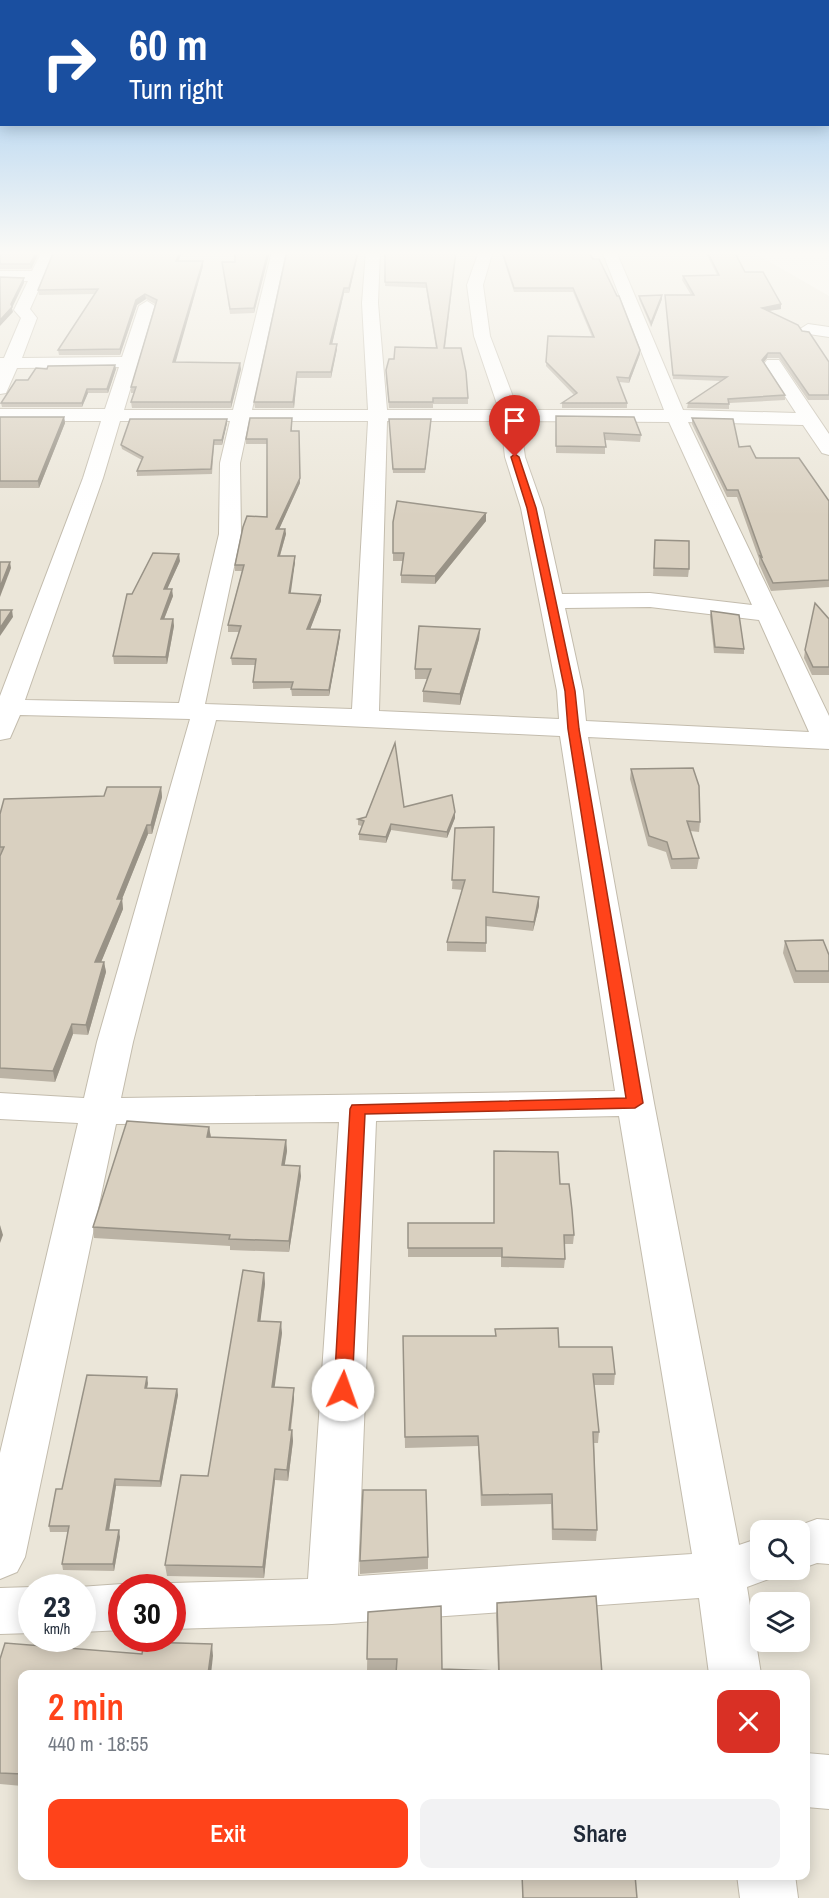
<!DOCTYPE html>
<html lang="en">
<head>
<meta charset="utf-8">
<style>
	:root { --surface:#fff; --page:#f2f2f3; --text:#1f2937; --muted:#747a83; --accent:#ff431a }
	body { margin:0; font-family:"Archivo Narrow",sans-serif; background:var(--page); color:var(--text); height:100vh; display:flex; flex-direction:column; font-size:22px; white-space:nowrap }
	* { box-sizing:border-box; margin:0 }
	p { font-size:20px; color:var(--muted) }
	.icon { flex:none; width:33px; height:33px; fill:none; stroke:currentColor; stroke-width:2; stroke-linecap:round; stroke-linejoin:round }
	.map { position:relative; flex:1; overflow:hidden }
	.side { position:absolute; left:18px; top:1670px; width:792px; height:210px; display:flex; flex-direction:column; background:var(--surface); border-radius:12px; box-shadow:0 3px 15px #0003 }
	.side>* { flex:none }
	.hud { position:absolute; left:0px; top:0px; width:830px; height:126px; box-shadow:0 3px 15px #0003; background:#1a4fa0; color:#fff; overflow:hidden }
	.buttons { position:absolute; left:750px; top:1520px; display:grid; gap:12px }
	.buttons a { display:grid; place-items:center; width:60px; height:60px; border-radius:12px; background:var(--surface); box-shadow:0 3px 15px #0003; font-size:30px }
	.speed { position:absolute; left:18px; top:1574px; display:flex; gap:12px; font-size:30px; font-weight:700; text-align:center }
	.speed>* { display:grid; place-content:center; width:78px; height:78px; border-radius:50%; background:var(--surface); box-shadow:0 3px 15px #0003; line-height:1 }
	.speed small { font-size:15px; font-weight:400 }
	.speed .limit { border:9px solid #d22; background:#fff; color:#111 }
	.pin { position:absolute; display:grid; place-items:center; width:51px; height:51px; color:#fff; margin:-62px -26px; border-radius:50% 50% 50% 0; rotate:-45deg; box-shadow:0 0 6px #0007 }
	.pin .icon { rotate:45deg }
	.me { position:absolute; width:66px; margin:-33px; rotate:3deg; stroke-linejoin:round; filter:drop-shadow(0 0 4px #0008) }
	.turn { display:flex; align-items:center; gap:21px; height:126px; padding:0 30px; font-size:27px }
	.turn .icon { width:78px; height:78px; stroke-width:2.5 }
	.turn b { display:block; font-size:42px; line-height:51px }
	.round { display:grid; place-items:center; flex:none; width:63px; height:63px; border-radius:12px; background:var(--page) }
	.overview { display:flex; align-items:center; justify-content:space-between; height:102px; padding:0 30px }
	h1 { font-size:36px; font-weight:600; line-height:45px; color:var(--accent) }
	.action { display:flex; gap:12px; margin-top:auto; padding:12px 30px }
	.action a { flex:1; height:69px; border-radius:12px; background:var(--accent); color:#fff; font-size:24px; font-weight:600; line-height:69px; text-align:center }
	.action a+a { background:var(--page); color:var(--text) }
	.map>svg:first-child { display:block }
	.residential { fill:#ebe6d9; fill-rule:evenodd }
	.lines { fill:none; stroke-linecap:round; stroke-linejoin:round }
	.minor-casing { stroke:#c3bcad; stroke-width:2 }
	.minor { fill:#fff; fill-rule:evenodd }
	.wall { fill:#bbb3a5 }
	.shaded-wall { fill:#989286 }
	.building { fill:#d9d0c0; stroke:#989286; stroke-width:1.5 }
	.route { fill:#ff431a; stroke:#a62c11; stroke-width:1.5 }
</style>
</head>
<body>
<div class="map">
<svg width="829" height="1898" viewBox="0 0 829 1898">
	<rect width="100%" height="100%" fill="#f7f3eb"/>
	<path class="residential" d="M0,251H751L829,296V1898H0ZM760,1530H800V1569H760ZM32,1587H82V1638H32ZM122,1587H172V1638H122ZM760,1602H800V1641H760ZM22,1674H806V1875H22Z"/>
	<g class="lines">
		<g class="minor-casing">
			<g id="minor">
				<path d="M42,251H56L30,309L37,318L22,358L122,357L139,306L147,301L155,306L124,410H233L272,251H286L252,410H368L362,303L366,251H380L378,303L387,410H499L474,336L467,285L479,251H493L483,285L490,336L518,410H664L602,251H616L683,410L796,413L764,364L767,360H779L829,434V455L822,453L803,425L688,422L829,716V749L588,737L654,1103L739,1545L760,1538V1569H780L777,1576L747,1587L761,1674H709L699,1598L332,1624L172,1629V1587H161L172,1583L308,1579L339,1122L116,1124L25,1557L17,1572L0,1579V1453L78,1123L0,1119V1093L84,1098L97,1042L190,719L20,715L10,738L0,740V696L83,478L101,421H0V409H105L119,367L17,368L6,393L0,394V358H4L21,318L14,310L28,281H0V271H32ZM120,421H230L220,463L219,534L179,703L25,700L103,478ZM249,421H368L352,709L205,704L241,534L240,463ZM387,421H501L505,457L521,508L557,691L559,719L379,711ZM520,421L669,422L752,605L650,593L562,594L543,508L525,457ZM650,607L759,620L809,732L586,721L583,691L565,608ZM216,720L560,736L615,1091L121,1098L133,1042ZM619,1116L692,1554L358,1576L376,1121Z"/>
				<path d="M808,324L829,327V337L802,333L800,329Z"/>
				<path d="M817,1519L829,1520V1564L817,1563L800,1569V1530H787Z"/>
				<path d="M122,1584L130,1587H122V1630L82,1632V1587H79Z"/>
				<path d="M32,1587V1633L0,1634V1588Z"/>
				<path d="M806,1753L829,1755V1809L806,1807Z"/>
				<path d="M737,1875H795L798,1898H740Z"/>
			</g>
		</g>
		<use href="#minor" class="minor"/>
	</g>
	<g class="wall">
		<path d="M0,251H40L31,269H0Z"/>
		<path d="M182,251L178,261H203V266L175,362L241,369L231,408H132L131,402L134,393H131V387L155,304L146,299L137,305L120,355H59L58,350L95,294L39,295L38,290Z"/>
		<path d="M270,251L254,313L230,314L223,266Z"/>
		<path d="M359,251L349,293H344L332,344L337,349L331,378H297L294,408H255L254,402Z"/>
		<path d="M385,251L456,256L445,348L468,398V404H433V408H389L386,376L394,359L436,348L426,288L385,286Z"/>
		<path d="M501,251H588L640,350V354L629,383L619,382L627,403V408H562V403L574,395L546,366L548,336L592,337L573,292H514Z"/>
		<path d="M707,251H734L745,272L781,304V309L768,311L802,331L829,362V400H808L779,358H767L764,362L785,395V400L729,403V409L687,408L688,403L721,381L673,379L665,295H691L682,280L683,276L717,275L706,253Z"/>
		<path d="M639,296L662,299L651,327L639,299Z"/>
		<path d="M116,369L108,393H88L82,407H2L1,403Z"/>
		<path d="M556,416L641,435L640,442L605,440V454L556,453Z"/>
		<path d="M0,417H64L65,423L39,488H0Z"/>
		<path d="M692,418L829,501V587L771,591L759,564V559L737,497H727L692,424Z"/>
		<path d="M227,419V423L222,445H214L212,474L137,476V471L142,460L122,449L121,445Z"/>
		<path d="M389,419L431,423L425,473H393Z"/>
		<path d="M292,423V431L300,483L279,529H285L286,534L280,556H295V562L290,593L321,601L310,629L340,636L329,696H292L291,688L253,689V682L255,665H232L231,658L239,632H228V625L242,571H235V565L267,517V444H246V439Z"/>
		<path d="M486,521L435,584L401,583V575L403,561H393V522Z"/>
		<path d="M655,540L689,569L688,577L653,576Z"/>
		<path d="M180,561L167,589L173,596L164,619H173L174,626L167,664H114L113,656L132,594Z"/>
		<path d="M711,611L744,649V654L714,653L710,616Z"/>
		<path d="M829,619V675H812L804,658L805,650Z"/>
		<path d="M480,629L479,639L460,705L423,702V691L427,679H415V669Z"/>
		<path d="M631,769L700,822L699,832L690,831L699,858L697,869H671L666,852L648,846L630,779Z"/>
		<path d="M161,787L162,797L152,834H148L122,899L123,909L101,962H104L106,972L88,1035L73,1034L55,1082L0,1078V814L104,796Z"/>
		<path d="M404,807L455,812V818L447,838L391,830L386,843L359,840V834L362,826L358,825V819Z"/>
		<path d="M455,828L493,892L539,906L533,931L486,926V952L447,951V942L463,890L452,889Z"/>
		<path d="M785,941L829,971V983H794L783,953Z"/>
		<path d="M209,1127L211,1137L286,1140L287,1151L284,1165L301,1176L289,1252L230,1250V1246L94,1238L93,1227Z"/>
		<path d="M560,1184L574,1235L573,1244H564L565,1259L564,1268L501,1267V1257H408V1223H493Z"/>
		<path d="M264,1273L265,1284L260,1321L282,1333L274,1387L294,1388V1399L291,1430H292L293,1441L288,1481L275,1480L264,1578L167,1576L165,1565L208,1476Z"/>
		<path d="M495,1329L559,1347L615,1374L614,1385H594L599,1432L598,1443H594L597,1530L596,1541L552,1540L551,1504L481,1506L478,1446L405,1448L403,1336H495Z"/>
		<path d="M148,1383L147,1388L177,1389L178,1395L161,1487L116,1486L109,1530L120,1537L114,1571L63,1570L62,1564L68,1532H50L49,1526L62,1489Z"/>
		<path d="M428,1557V1569L360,1574V1561Z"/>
		<path d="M497,1603L602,1674L367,1671L368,1612L442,1669L498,1671L496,1615Z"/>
		<path d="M142,1654L213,1656L22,1674V1786L0,1784V1659Z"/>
		<path d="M522,1875L637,1898H522Z"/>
	</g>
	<g class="shaded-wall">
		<path d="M37,251H40L31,269L30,264Z"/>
		<path d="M180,251H182L177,266L176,261Z"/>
		<path d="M268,251H270L254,313V308Z"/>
		<path d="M358,251H359L349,293V288Z"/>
		<path d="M203,261V266L174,368L173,362Z"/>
		<path d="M24,278V283L12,308L13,312L0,326V320L11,304Z"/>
		<path d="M344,288V293L331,349L330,344Z"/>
		<path d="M145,294L146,299L137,305L120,355V349L136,300Z"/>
		<path d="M662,295V299L651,327V323Z"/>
		<path d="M781,304V309L762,312V308Z"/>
		<path d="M337,344V349L331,378V372Z"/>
		<path d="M640,350V354L629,383V378Z"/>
		<path d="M768,353L767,358L762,364V360Z"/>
		<path d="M240,363L241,369L231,408V402Z"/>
		<path d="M115,365L116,369L108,393L107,389Z"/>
		<path d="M297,372V378L294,408L293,402Z"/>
		<path d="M87,389L88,393L82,407V403Z"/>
		<path d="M64,417L65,423L39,488L38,481Z"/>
		<path d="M227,419V423L222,445V440Z"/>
		<path d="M299,431L300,483L277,534L276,529Z"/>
		<path d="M486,513V521L435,584V576Z"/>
		<path d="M285,529L286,534L278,562V556Z"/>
		<path d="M179,554L180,561L164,596V589Z"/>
		<path d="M295,556V562L290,599L289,593Z"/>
		<path d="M10,562L11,568L0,597V587Z"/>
		<path d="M172,589L173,596L161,627V619Z"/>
		<path d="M321,595V601L308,635L307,629Z"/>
		<path d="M12,610L13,617L0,636V628Z"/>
		<path d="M173,619L174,626L167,664L166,657Z"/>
		<path d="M480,629L479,639L460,705V694Z"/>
		<path d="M340,630V636L329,696V690Z"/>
		<path d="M161,787L162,797L152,834L151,825Z"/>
		<path d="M455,812V818L447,838V832Z"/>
		<path d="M391,824V830L386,843V837Z"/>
		<path d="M147,825L148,834L122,899L123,909L97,972L95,962L117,899Z"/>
		<path d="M539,897V906L533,931L534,922Z"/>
		<path d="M104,962L106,972L88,1035L86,1025Z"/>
		<path d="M72,1024L73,1034L55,1082L53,1071Z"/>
		<path d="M209,1127L211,1138L207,1137Z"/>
		<path d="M286,1140L287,1151L283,1176L282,1165Z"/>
		<path d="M300,1166L301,1176L289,1252V1241Z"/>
		<path d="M0,1225L3,1235L0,1243Z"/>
		<path d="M264,1273L265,1284L259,1333L258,1321Z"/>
		<path d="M281,1322L282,1333L273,1399L272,1387Z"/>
		<path d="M147,1377L148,1383L146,1394L145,1388Z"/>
		<path d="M294,1388V1399L289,1441V1430Z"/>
		<path d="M177,1389L178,1395L161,1487L160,1481Z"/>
		<path d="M292,1430L293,1441L288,1481L287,1470Z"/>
		<path d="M275,1469V1480L264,1578L263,1567Z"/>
		<path d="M115,1479L116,1486L108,1537L106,1530Z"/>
		<path d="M119,1530L120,1537L114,1571L113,1564Z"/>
		<path d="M212,1644L213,1656L211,1674H208Z"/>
	</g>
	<g class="building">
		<path d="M0,251H37L30,264H0Z"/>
		<path d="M54,251H180L176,261H203L173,362L240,363L231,402H131L136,387H131L157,300L145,294L136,300L120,349L58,350L98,289L38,290Z"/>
		<path d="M235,251H268L254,308L230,309L222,262H235Z"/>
		<path d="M287,251H358L349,288H344L330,344H337L331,372H297L293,402H254Z"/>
		<path d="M385,251H456L444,348H461L466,372L468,398H433V402H389L386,370L389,359H394L395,347L437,348L426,283L385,282Z"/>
		<path d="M502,251H588L593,259H599L617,296H619L640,350L629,378L617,377L627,403H562L577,393L546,362L548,336L594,337L573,288H514Z"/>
		<path d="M707,251H734L745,272H763L781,304L762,308L798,325L802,331L809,332L829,362V395H809L780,353H768L762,360L785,395L728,399L729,404L688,403L727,377L673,375L665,295H694L683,276L719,275Z"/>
		<path d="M0,277L24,278L11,304L12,307L0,320Z"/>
		<path d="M662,295L651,323L639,296Z"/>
		<path d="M115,365L107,389H87L82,403H1L16,380H28L36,368L47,369L48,366Z"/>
		<path d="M556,416L634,417L641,435L604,433L606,447L556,446Z"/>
		<path d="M0,417H64L38,481H0Z"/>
		<path d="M250,418H292L291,431H299L300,478L276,529H285L278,556H295L289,593L321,595L307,629L340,630L329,690L291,689L293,682H253L256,659L231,658L241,626L228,625L244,565H235L243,527L247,516L267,517V439H246Z"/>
		<path d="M692,418L733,419L739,447L750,446L756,458H799L829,501V580L773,583L760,556L762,557L738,490H727Z"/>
		<path d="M130,419H227L222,440H214L211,469L137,471L143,457L121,445Z"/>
		<path d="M389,419H431L425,469H393Z"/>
		<path d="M397,501L486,513L435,576L401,575L404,553H393V522Z"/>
		<path d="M655,540L689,541V569L654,568Z"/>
		<path d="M153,553L179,554L164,589H172L161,619H173L166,657L113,656L127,594H132Z"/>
		<path d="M0,562H10L0,587Z"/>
		<path d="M815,603L829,619V667H813L805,650Z"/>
		<path d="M0,610H12L0,628Z"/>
		<path d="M711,611L739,615L744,649L715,647Z"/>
		<path d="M419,626L480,629L460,694L423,691L431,669H415Z"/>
		<path d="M395,743L404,807L452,795L455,812L447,832L391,824L386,837L359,834L364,821L358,819L366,817Z"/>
		<path d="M693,768L699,786L700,822L687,821L699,858L672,859L667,842L649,836L631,769Z"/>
		<path d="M107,787H161L151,825H147L117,899H122L95,962H104L86,1025L72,1024L53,1071L0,1068V856L4,847H0V814L4,799L104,796Z"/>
		<path d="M494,827L493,892L539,897L534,922L486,917V943L447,942L465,880H452L455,828Z"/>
		<path d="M823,940L829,955V971H796L785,941Z"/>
		<path d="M127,1121L209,1127L207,1137L286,1140L282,1165L300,1166L289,1241L229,1239L230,1235L93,1227Z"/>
		<path d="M494,1151L558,1152L560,1184H569L572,1210L574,1235H564L565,1259L502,1257V1248H408V1223H494Z"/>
		<path d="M243,1270L264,1273L258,1321L281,1322L272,1387L294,1388L289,1430H292L287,1470L275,1469L263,1567L165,1565L181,1475L208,1476Z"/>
		<path d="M558,1328L559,1347H612L615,1374H593L599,1432H593L597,1530L553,1529L552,1494L482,1495L478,1436L405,1437L403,1336H496L495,1329Z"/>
		<path d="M87,1375L147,1377L145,1388L177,1389L160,1481L115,1479L106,1530H119L113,1564H62L69,1526H49L56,1489H62Z"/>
		<path d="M363,1490H426L428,1557L360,1561Z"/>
		<path d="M596,1596L602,1674H396L397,1659H367L368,1612L441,1606L442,1669L499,1671L497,1603Z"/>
		<path d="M144,1642L212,1644L208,1674H22V1774L0,1773V1659L5,1643L142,1654Z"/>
		<path d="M522,1875H635L637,1898H523Z"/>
	</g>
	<linearGradient id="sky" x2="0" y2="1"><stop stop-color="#8dc0ee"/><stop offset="0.49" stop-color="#fbfaf6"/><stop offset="1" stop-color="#fbfaf6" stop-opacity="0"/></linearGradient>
	<rect width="829" height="516" fill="url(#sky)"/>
	<path class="route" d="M515,454L519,457L536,508L575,691L579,729L643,1103L635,1108L365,1114L352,1390L350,1395L343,1398L337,1395L334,1390L350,1109L352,1105L626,1098L568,729L565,691L527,508L511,457Z"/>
</svg>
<div class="buttons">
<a><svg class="icon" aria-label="search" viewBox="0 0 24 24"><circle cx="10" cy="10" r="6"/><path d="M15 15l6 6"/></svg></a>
<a><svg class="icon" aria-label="layers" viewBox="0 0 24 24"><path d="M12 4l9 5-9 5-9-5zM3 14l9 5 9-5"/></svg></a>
</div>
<div class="speed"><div>23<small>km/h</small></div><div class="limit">30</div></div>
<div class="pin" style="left:515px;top:457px;background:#d93025"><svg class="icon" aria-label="arrive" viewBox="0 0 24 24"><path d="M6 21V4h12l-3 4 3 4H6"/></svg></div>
<svg class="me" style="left:343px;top:1390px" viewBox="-20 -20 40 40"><circle r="19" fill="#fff"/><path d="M0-13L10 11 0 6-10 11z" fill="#ff431a"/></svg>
<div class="hud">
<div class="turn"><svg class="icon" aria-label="right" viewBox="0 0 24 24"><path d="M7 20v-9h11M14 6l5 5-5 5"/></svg><div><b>60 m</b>Turn right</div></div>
</div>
<section class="side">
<div class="overview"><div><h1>2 min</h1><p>440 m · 18:55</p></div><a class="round" style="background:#d93025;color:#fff"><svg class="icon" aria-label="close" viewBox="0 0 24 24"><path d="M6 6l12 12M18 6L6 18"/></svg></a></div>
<div class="action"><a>Exit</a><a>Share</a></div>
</section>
</div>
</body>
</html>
